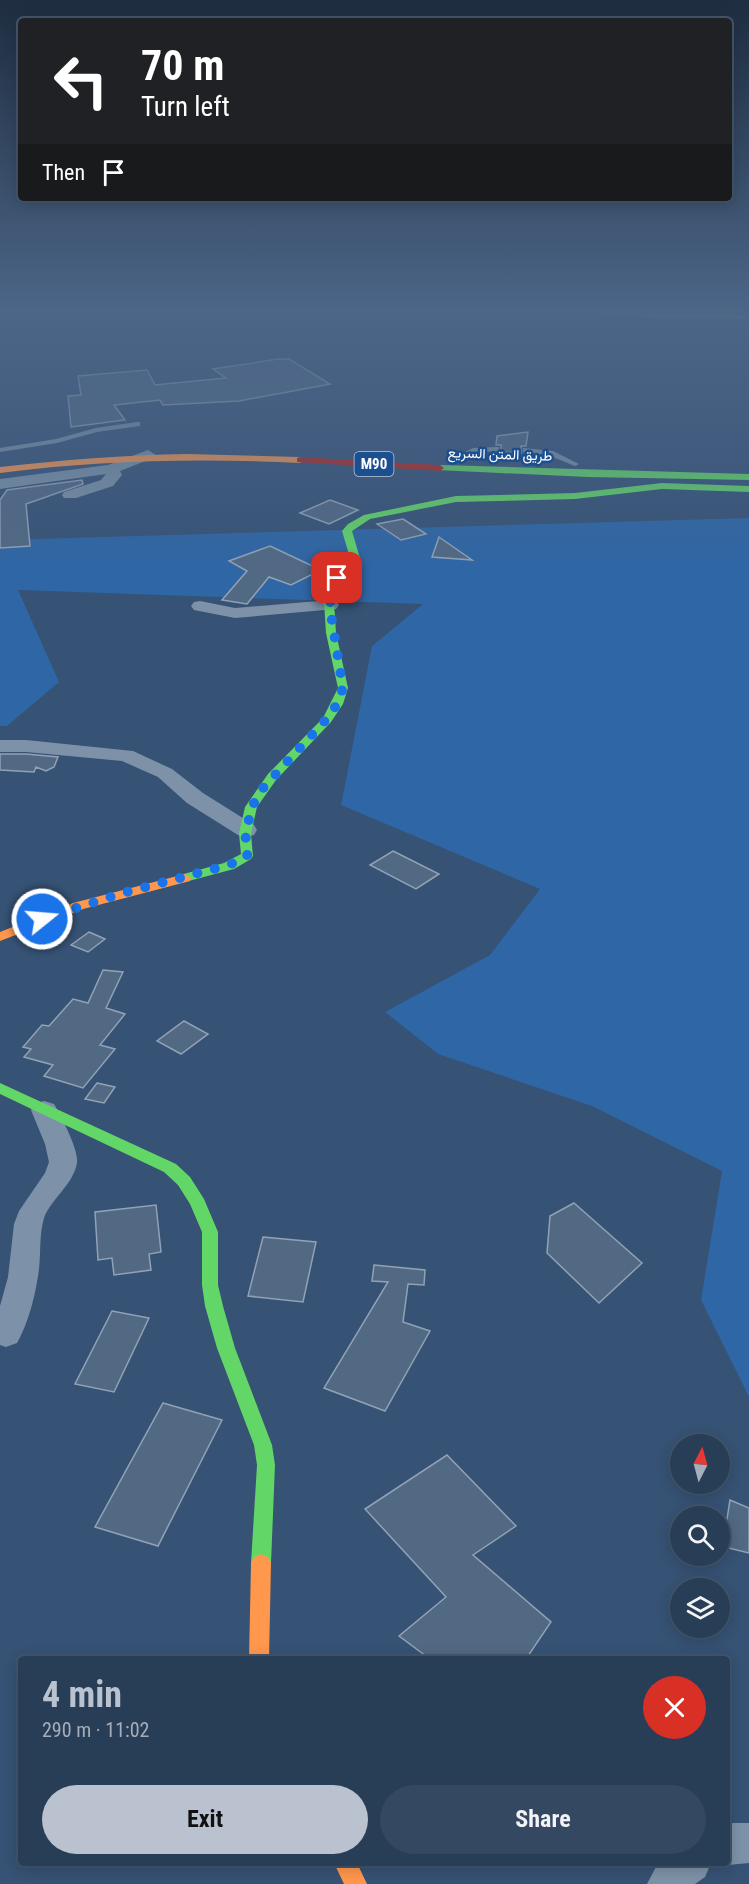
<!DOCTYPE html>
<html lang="en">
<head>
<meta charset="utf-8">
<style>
	:root { --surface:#283e57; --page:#344961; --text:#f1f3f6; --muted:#a5aeba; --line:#44576d; --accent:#b9c2ce }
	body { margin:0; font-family:"Roboto Condensed",Vazirmatn,sans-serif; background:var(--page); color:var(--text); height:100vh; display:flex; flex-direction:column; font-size:22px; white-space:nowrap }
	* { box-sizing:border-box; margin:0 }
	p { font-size:20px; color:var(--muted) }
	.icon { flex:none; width:33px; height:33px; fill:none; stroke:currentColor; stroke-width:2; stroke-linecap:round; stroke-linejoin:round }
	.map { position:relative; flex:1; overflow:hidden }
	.panel { position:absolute; left:18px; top:1656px; width:712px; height:210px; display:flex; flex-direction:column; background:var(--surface); border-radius:6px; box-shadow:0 3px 15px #0003,0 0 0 2px var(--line) }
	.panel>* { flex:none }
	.banner { position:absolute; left:18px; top:18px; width:714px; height:183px; border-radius:6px; box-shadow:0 3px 15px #0003,0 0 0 2px var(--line); background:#202124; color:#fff; overflow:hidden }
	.needle { width:39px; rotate:6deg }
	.fabs { position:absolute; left:670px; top:1434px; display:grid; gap:12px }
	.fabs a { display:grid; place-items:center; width:60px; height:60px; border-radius:50%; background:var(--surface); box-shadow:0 3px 15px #0003,0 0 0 2px var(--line); font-size:30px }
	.pin { position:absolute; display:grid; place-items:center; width:51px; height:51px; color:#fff; margin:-26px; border-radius:12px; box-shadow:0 3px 9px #0006 }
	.me { position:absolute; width:66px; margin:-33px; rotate:73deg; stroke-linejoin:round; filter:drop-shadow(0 0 4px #0008) }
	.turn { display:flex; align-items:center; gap:21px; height:126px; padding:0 24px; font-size:27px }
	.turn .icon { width:78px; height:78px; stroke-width:2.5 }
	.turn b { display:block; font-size:42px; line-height:51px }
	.then { display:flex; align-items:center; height:57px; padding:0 24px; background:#0003; gap:12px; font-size:22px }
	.round { display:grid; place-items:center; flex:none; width:63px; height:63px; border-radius:32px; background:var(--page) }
	.summary { display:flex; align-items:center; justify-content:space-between; height:102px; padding:0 24px }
	h1 { font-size:36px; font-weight:700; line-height:45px; color:var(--accent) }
	.cta { display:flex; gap:12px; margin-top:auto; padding:12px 24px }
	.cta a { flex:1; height:69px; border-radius:36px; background:var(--accent); color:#111; font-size:24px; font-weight:700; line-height:69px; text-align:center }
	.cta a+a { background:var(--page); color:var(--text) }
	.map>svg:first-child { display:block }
	.green { fill:#2f66a5 }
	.building { fill:#526984; stroke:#92a2b6; stroke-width:1.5 }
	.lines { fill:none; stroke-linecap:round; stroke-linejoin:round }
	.lane { fill:#7d92a8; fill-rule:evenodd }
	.street { fill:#7d92a8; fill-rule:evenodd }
	.fast { fill:#63d668; fill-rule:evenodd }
	.slow { fill:#ff974d; fill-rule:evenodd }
	.jam { fill:#b3261e; fill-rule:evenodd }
	.route { stroke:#1a73e8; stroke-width:10; stroke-dasharray:0 18 }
	.labels { text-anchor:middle; stroke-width:5; stroke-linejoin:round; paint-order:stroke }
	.far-street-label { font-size:14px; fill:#fff; stroke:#1b4f8f }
	.shield { fill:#1b4f8f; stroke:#bbcadd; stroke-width:1.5 }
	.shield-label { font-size:15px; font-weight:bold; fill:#fff }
</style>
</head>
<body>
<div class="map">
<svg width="749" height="1884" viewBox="0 0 749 1884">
	<rect width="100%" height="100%" fill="#365274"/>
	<path class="green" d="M749,518V1397L701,1300L722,1171L592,1106L438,1054L385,1012L490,955L540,889L341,805L372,646L423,604L18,590L59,682L7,726H0V540Z"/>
	<g class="building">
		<path d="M278,359H289L330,384L239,401L163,405L160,400L114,405L125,420L71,427L68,396L81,395L78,376L147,370L155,385L226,378L213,369Z"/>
		<path d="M528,432L526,446H521V453L501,452V445H496L497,436Z"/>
		<path d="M82,480L83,484L26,504L30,546L0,548V500L7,490Z"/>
		<path d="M330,500L358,510L329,524L300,513Z"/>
		<path d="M403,519L426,534L401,540L377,524Z"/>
		<path d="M439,537L472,560L432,557Z"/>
		<path d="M270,546L321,570L291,585L269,577L247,604L222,600L247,571L229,561Z"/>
		<path d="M0,754H26L58,757L54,767L46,771L36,767L34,772L0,770Z"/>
		<path d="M393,851L439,874L416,889L370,865Z"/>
		<path d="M89,932L105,939L88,952L71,945Z"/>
		<path d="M103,970L123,972L106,1008L125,1014L100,1045L115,1049L83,1088L44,1076L53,1065L24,1057L31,1049L23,1047L42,1025L49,1026L73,999L88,1003Z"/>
		<path d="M184,1021L208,1034L181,1054L157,1041Z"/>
		<path d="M97,1083L115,1087L104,1103L85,1099Z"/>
		<path d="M574,1203L642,1263L599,1303L547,1253L550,1216Z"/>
		<path d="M156,1205L161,1252L149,1254L151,1270L114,1275L112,1258L98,1260L95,1212Z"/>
		<path d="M263,1237L316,1242L303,1302L248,1296Z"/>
		<path d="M374,1265L425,1270L424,1285L408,1284L403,1322L430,1331L385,1411L324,1388L388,1282L372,1281Z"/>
		<path d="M112,1311L149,1318L114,1392L75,1384Z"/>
		<path d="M163,1403L222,1420L158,1546L95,1527Z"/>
		<path d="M447,1455L516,1526L473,1555L551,1622L526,1659H430L399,1636L446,1597L365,1509Z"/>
		<path d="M730,1500L749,1508V1553L720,1546V1517L727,1519Z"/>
	</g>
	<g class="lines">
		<g class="lane">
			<path d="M137,422H140V426L97,432L57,443L0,452V448L56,439L96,428Z"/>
			<path d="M496,447H499V451L477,452L455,461L451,459L473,448Z"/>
			<path d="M523,448L553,451L579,464L575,466L548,455L523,452Z"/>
		</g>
		<g class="street">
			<path d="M148,450L156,455L153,458L120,471L122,475L113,486L76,498H64L62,495L64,492L101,480L106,474L0,489V479L108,465Z"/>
			<path d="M330,600L336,601L339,605L336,609L235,618L194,610L191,606L194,602L200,601L235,608Z"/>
			<path d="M0,740H26L133,751L172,769L203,793L254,825L257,830L254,835L246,837L238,835L187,803L158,777L122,761L26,752H0Z"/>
			<path d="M44,1101L54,1104C61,1116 79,1150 77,1163C73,1185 51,1199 44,1218C39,1235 41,1252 39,1269C36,1293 29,1322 17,1343L6,1347L0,1345V1306L8,1277L14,1224L19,1211L45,1173L49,1162L45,1144L31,1110L34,1104Z"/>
			<path d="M733,1823H749V1863L728,1865L723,1863H728V1825Z"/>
			<path d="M658,1863H711L705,1877L695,1884H647Z"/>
		</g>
		<g class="fast">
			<path d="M592,311L749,315V319L660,318L596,313Z"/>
			<path d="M440,465L749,474V480L588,477L437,470L436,468Z"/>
			<path d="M662,483L749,486V492L662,489L575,499L456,502L370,519L352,531L361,562L340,582L334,602L336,633L348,688L343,704L331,722L276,780L257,807L251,834L253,856L251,859L234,869L185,882L180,881L179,878L180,875L224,863L241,854L239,834L245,807L268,774L323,718L338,688L326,633L324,602L330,581L351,561L342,531L348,524L364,515L456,496L575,493Z"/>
			<path d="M0,1083L176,1164L190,1177L204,1199L218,1232V1285L223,1306L235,1348L272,1445L275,1465L271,1563L268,1569L261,1572L254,1569L251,1563L257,1465L254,1445L217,1348L205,1306L202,1285V1232L190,1204L178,1185L164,1172L0,1094Z"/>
		</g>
		<g class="slow">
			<path d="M187,454L300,457L304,460L300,463C199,458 100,460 0,473V467C62,460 124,455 187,454Z"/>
			<path d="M185,874L191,878L190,881L83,909L0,941V932L73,903Z"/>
			<path d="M261,1554L268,1557L271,1563L269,1659H249L251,1563L254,1557Z"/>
			<path d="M334,1863H357L367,1884H344Z"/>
		</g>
		<path class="jam" d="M300,457L440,465L444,468L440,471L297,462V458Z"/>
	</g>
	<linearGradient id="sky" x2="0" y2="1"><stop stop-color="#1e2d40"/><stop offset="0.54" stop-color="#4c6688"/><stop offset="1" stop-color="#4c6688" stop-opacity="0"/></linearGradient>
	<rect width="749" height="575" fill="url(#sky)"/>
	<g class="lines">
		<path class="route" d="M42,919L123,893L225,866L242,860L247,856L248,850L245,842L251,808L263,788L333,712L343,688L330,608L331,591L337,578"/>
	</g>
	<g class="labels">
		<g class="far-street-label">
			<text transform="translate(500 454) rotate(2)" y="5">طريق المتن السريع</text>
		</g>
		<rect class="shield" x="354.5" y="452" width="39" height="24" rx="4.5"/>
		<g class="shield-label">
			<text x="374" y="469">M90</text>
		</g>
	</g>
</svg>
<div class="fabs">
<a><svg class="needle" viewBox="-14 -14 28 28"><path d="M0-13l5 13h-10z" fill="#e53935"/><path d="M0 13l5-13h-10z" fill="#a5aeba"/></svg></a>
<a><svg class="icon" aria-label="search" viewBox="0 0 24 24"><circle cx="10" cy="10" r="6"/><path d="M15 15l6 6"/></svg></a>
<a><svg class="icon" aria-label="layers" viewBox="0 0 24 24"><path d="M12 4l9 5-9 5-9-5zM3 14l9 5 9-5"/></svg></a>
</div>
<div class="pin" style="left:337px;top:578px;background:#d93025"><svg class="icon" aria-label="arrive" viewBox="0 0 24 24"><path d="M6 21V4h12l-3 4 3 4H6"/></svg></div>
<svg class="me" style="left:42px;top:919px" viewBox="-20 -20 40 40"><circle r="17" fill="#1a73e8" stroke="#fff" stroke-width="3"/><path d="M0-11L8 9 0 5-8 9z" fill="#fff"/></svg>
<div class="banner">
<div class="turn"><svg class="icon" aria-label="left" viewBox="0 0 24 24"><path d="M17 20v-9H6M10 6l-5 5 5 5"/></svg><div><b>70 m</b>Turn left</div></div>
<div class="then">Then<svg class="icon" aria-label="arrive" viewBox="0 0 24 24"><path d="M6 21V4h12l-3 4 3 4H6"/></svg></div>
</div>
<section class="panel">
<div class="summary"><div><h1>4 min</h1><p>290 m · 11:02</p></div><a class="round" style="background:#d93025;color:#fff"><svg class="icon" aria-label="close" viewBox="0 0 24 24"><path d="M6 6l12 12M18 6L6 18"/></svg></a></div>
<div class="cta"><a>Exit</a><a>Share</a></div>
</section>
</div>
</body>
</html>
